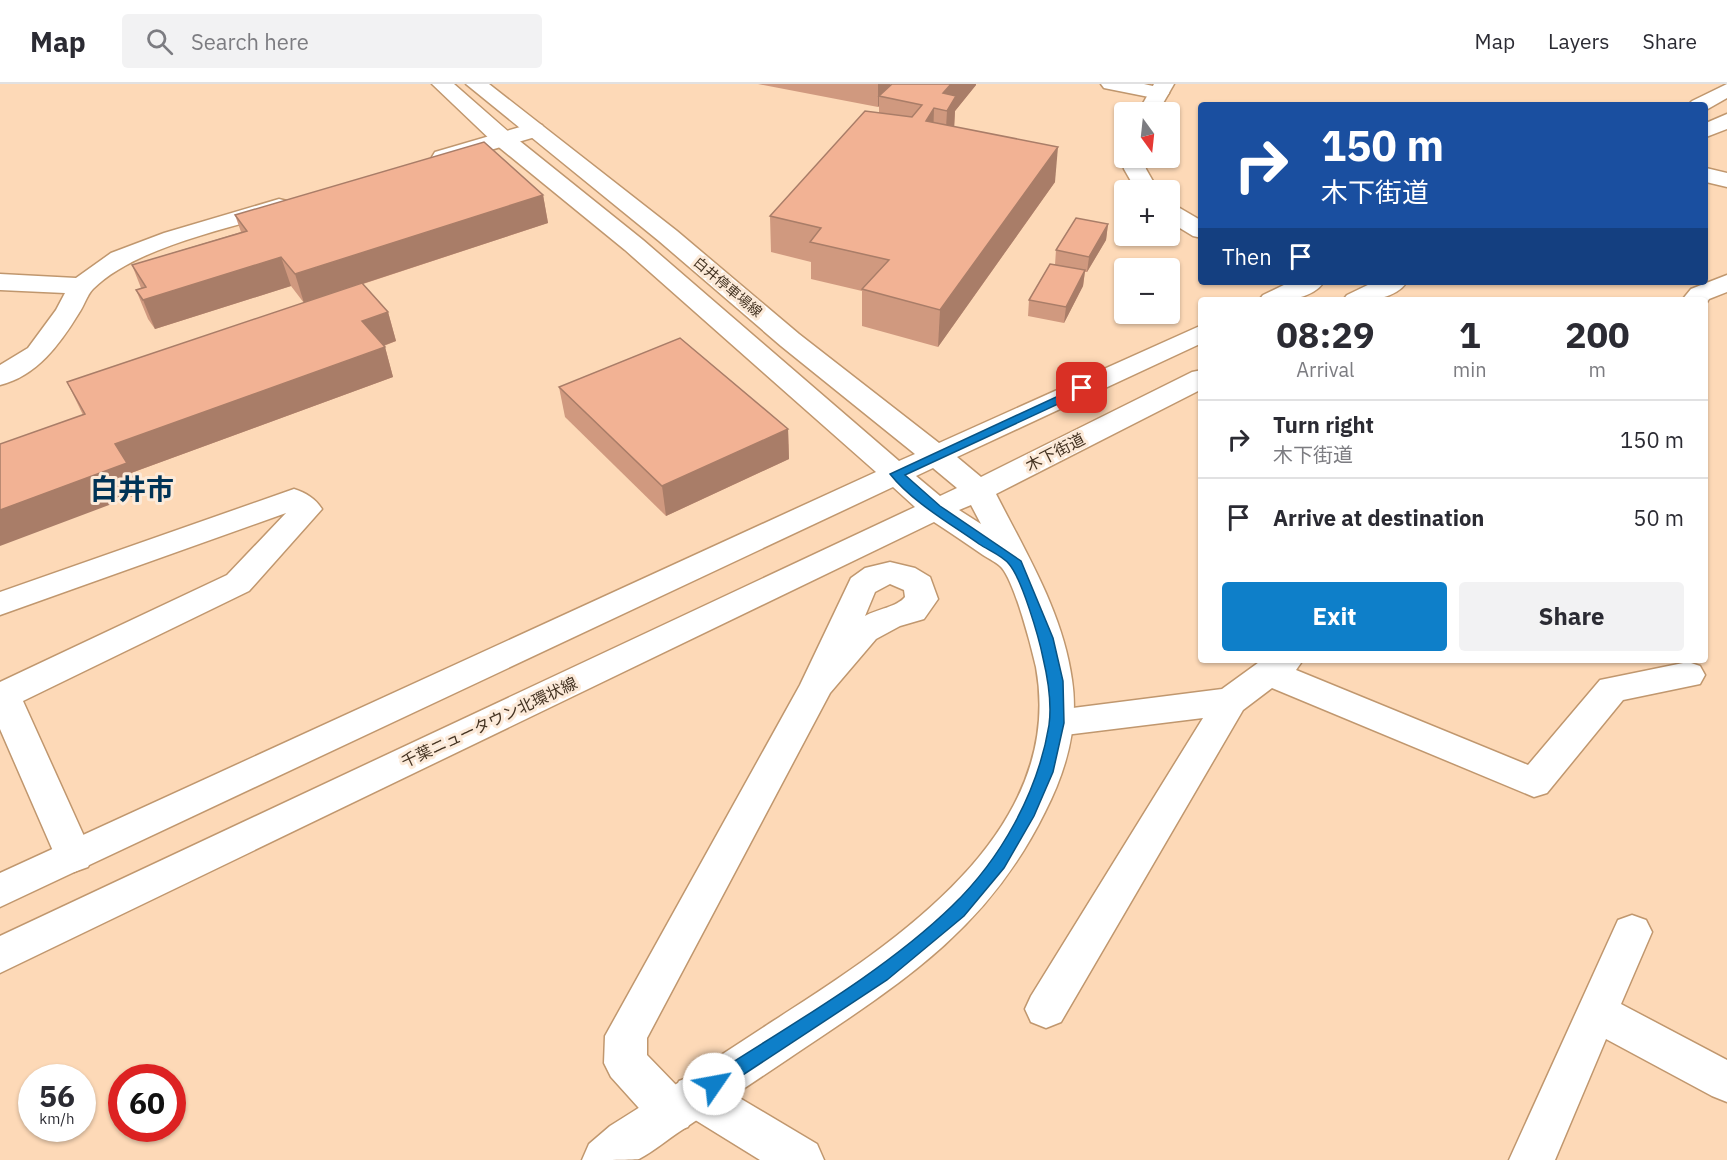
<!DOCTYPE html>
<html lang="en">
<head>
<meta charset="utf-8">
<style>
	:root { --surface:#fff; --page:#f2f2f3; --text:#2b2b33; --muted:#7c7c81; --line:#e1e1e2; --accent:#0e7fc9 }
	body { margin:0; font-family:"IBM Plex Sans","Noto Sans JP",sans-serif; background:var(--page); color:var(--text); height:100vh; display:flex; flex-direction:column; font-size:22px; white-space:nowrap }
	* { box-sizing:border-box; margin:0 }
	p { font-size:20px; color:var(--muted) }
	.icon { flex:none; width:33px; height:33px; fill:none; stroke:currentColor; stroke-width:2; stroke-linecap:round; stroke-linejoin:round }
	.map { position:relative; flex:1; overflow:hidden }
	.details { position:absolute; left:1198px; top:213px; width:510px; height:366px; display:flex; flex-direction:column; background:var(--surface); border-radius:6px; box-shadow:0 2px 4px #0004 }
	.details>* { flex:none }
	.top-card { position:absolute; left:1198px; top:18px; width:510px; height:183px; border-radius:6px; box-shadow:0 2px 4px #0004; background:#1a4fa0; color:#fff; overflow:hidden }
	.needle { width:39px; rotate:165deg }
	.buttons { position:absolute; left:1114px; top:18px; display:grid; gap:12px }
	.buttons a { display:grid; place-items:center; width:66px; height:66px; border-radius:6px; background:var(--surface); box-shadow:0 2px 4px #0004; font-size:30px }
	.speed { position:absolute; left:18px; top:980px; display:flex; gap:12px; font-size:30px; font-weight:700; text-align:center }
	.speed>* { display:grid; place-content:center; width:78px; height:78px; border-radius:50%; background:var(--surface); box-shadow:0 2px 4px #0004; line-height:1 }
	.speed small { font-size:15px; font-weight:400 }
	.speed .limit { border:9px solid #d22; background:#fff; color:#111 }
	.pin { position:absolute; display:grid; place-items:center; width:51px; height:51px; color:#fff; margin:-26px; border-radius:12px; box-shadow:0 3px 9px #0006 }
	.me { position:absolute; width:66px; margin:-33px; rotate:57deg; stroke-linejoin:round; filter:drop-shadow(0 0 4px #0008) }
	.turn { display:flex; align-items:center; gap:21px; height:126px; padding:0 24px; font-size:27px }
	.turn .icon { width:78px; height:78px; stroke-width:2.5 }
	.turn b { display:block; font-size:42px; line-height:51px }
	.then { display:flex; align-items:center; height:57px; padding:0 24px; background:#0003; gap:12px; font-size:22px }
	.eta { display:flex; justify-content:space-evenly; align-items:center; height:102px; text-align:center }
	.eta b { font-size:36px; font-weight:700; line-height:42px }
	.cta { display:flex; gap:12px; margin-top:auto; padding:12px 24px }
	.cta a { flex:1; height:69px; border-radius:6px; background:var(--accent); color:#fff; font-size:24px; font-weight:700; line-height:69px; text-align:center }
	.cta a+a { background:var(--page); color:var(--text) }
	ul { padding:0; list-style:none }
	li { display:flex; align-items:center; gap:18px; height:78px; padding:0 24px; border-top:2px solid var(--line) }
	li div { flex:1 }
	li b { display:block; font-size:22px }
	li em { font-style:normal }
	header { display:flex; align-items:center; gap:36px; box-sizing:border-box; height:84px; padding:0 30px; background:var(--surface); border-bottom:2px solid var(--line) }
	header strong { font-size:28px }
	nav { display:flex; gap:33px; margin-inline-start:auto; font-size:21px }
	.search { width:420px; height:54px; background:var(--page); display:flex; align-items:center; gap:15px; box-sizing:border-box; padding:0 21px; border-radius:6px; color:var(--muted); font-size:22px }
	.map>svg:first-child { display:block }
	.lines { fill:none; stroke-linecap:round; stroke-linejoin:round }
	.minor-casing { stroke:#c0976e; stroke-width:3 }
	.major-casing { stroke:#c0976e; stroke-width:3 }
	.minor { fill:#fff; fill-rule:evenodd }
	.major { fill:#fff; fill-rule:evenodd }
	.wall { fill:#d0997f }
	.shaded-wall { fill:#a97d68 }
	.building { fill:#f2b294; stroke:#a97d68; stroke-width:1.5 }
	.route { fill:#0e7fc9; stroke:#095383; stroke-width:1.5 }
	.labels { text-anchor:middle; stroke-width:6; stroke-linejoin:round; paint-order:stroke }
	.far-street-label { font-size:14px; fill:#432; stroke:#fcead9 }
	.street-label { font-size:16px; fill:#432; stroke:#fcead9 }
	.town-label { font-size:28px; font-weight:bold; fill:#003356; stroke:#fcead9 }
</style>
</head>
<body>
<header>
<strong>Map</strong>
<div class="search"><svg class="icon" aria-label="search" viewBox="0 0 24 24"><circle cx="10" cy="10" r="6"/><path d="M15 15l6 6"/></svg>Search here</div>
<nav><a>Map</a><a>Layers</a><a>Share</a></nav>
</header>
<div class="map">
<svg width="1727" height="1076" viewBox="0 0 1727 1076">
	<rect width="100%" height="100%" fill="#fdd9b7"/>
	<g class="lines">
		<g class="minor-casing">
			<g id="minor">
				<path d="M1101,0H1144L1166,5L1169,9L1166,13L1159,15L1104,4Z"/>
				<path d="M534,39L542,41L545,46L542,51L443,80L435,78L432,73L435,68Z"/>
				<path d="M1706,84L1727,89V103L1706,98Z"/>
				<path d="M279,115L287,117L291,122L287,127C230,144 135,163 93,205C87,211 84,222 79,229C60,260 37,292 0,301V281L28,264L56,226L65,209L0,206V190L76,194L111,169L164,149Z"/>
				<path d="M1727,191V208L1709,215L1706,220V216H1682L1691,205Z"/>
				<path d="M294,405C306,409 315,414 322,425L249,507L23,617L93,772L88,783L74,788L60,783L0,645V598L227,491L286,429L0,531V508Z"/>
				<path d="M890,478L915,484L930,493L938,515L924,535L900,542L876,555L830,609L647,954V971L677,1002L679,997L695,991L711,997L817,1060L824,1076H760L692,1034L688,1043L672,1049L656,1043L611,993L604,979L605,952L800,601L851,494L865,484ZM890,500L904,506L905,513C897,523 877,525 865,532L875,508Z"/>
				<path d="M1262,576H1303L1296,586L1528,681L1600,596L1688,578L1700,582L1705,591L1700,600L1623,616L1547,709L1534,713L1272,604L1243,626L1061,938L1046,944L1031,938L1025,925L1031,912L1203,634L1057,652L1045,648L1039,639L1045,630L1057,626L1222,605Z"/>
				<path d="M1632,831L1646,836L1652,848L1621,920L1727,976V1018L1712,1012L1606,955L1555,1076H1509L1618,836Z"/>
			</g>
		</g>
		<g class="major-casing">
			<g id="major">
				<path d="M432,0H454L511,50L643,156L899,377L915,370L781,262L659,157L466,0H489L677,147L799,250L939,359L1202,241V259L957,373L981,393L1192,288L1202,286V305L996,410C1026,469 1063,529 1072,596C1079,642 1066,687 1045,728C986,848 898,901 791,973C755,997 718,1022 682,1046C668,1055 653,1068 639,1075C632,1076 593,1076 582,1076L589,1060L610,1042C663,1009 715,975 767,941C887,864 1067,752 1036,583C1031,561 1015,500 1002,484C998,479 989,475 983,471C967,460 951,449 934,438L0,889V852L915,423L893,403L0,823V789L876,388L625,166L495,60ZM933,384L957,404L940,412L916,392ZM971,421L981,440L959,426Z"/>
				<path d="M1154,0H1174L1158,28H1138Z"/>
				<path d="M1727,0V14L1706,26V21H1688L1692,17Z"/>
				<path d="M1727,30V45L1706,53V39Z"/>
				<path d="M1125,69V74H1144L1146,85L1158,106H1136L1124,85L1122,74Z"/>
				<path d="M1170,121L1178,123L1202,137V154L1193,152L1170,138Z"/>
				<path d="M1290,198H1324C1310,218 1280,216 1259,216L1263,211Z"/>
				<path d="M1374,198H1407C1393,218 1364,216 1343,216L1347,211Z"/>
			</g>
		</g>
		<use href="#minor" class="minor"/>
		<use href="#major" class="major"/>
	</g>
	<g class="wall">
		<path d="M758,0H976V1L955,27L954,42L1055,98L938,263L862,242V207L811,195V178L771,168L770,132L879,29V22L878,23Z"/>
		<path d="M543,111L548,139L363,200L388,228L396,257L384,262L385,263L393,293L131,389L141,409L83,331L67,298L304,219L291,202L155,245L148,235L136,206L141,204L132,181L241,148L235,131Z"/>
		<path d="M1108,140L1106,156L1087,188H1085L1083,202L1064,239L1028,232L1029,216L1055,181L1056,166Z"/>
		<path d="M559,303L788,345L789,375L666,432L565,333Z"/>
	</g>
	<g class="shaded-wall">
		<path d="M878,0H890V11L879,12V22L878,23Z"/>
		<path d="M951,0H976V1L955,27L954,47L945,61L947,27L943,9Z"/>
		<path d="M934,24L933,58L926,37Z"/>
		<path d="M1058,63L1055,98L938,263L940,226Z"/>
		<path d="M543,111L548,139L304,219L295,190Z"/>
		<path d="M1108,140L1106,156L1087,188L1089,173Z"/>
		<path d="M281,173L291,202L155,245L143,216Z"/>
		<path d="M1085,186L1083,202L1064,239L1066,223Z"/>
		<path d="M388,228L396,257L371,266L362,237Z"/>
		<path d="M385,263L393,293L131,389L141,409L0,462V426L115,360Z"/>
		<path d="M788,345L789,375L666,432L662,402Z"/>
	</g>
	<g class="building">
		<path d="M892,0H951L943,9L956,12L947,27L934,24L926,37L1058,63L940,226L862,205L889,176L810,158L821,144L770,132L865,27L912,33L922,21L879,12Z"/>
		<path d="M484,58L543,111L295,190L281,173L143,216L136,206L146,203L132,181L247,147L235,131Z"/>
		<path d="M1076,134L1108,140L1089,173L1056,166Z"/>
		<path d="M1050,180L1085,186L1066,223L1029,216Z"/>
		<path d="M362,199L388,228L362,237L385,263L115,360L127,379L0,426V360L85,330L67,298Z"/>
		<path d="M680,254L788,345L662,402L559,303Z"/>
	</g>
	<path class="route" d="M1082,301L1086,302V307L905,391L940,422L1021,477L1053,554L1063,597L1064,639L1053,688L1034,732L1004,784L964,832L887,896L720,1006L714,1008L708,1006L705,1000L708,994C788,942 883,889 952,822C1001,775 1038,708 1049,641C1052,619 1048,595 1043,574C1039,554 1022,495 1009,480C1003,472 988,466 979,460C951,440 912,418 890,390Z"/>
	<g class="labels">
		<g class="far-street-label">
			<text transform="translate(728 203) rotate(40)" y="5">白井停車場線</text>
		</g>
		<g class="street-label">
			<text transform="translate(1055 368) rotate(-27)" y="6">木下街道</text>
			<text transform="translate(489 638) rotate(-25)" y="6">千葉ニュータウン北環状線</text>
		</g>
		<g class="town-label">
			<text x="132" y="415">白井市</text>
		</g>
	</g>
</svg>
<div class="buttons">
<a><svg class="needle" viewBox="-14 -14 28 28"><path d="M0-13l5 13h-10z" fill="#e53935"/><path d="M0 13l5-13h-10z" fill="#7c7c81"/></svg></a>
<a>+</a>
<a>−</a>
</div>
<div class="speed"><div>56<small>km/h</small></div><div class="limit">60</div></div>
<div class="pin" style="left:1082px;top:304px;background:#d93025"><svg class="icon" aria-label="arrive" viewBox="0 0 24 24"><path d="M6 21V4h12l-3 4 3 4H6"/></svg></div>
<svg class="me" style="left:714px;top:1000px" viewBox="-20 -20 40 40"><circle r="19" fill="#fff"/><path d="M0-13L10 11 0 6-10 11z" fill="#0e7fc9"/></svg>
<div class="top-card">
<div class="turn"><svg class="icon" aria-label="right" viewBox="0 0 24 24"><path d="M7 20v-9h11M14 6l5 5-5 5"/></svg><div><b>150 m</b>木下街道</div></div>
<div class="then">Then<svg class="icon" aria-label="arrive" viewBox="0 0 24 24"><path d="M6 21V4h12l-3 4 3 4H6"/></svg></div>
</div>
<section class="details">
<div class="eta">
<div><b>08:29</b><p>Arrival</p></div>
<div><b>1</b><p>min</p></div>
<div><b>200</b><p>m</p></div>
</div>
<ul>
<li><svg class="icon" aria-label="right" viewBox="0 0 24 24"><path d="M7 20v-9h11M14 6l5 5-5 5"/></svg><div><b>Turn right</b><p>木下街道</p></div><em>150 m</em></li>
<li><svg class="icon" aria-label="arrive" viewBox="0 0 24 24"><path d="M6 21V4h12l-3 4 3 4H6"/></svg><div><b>Arrive at destination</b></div><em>50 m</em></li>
</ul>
<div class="cta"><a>Exit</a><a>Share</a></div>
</section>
</div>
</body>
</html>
